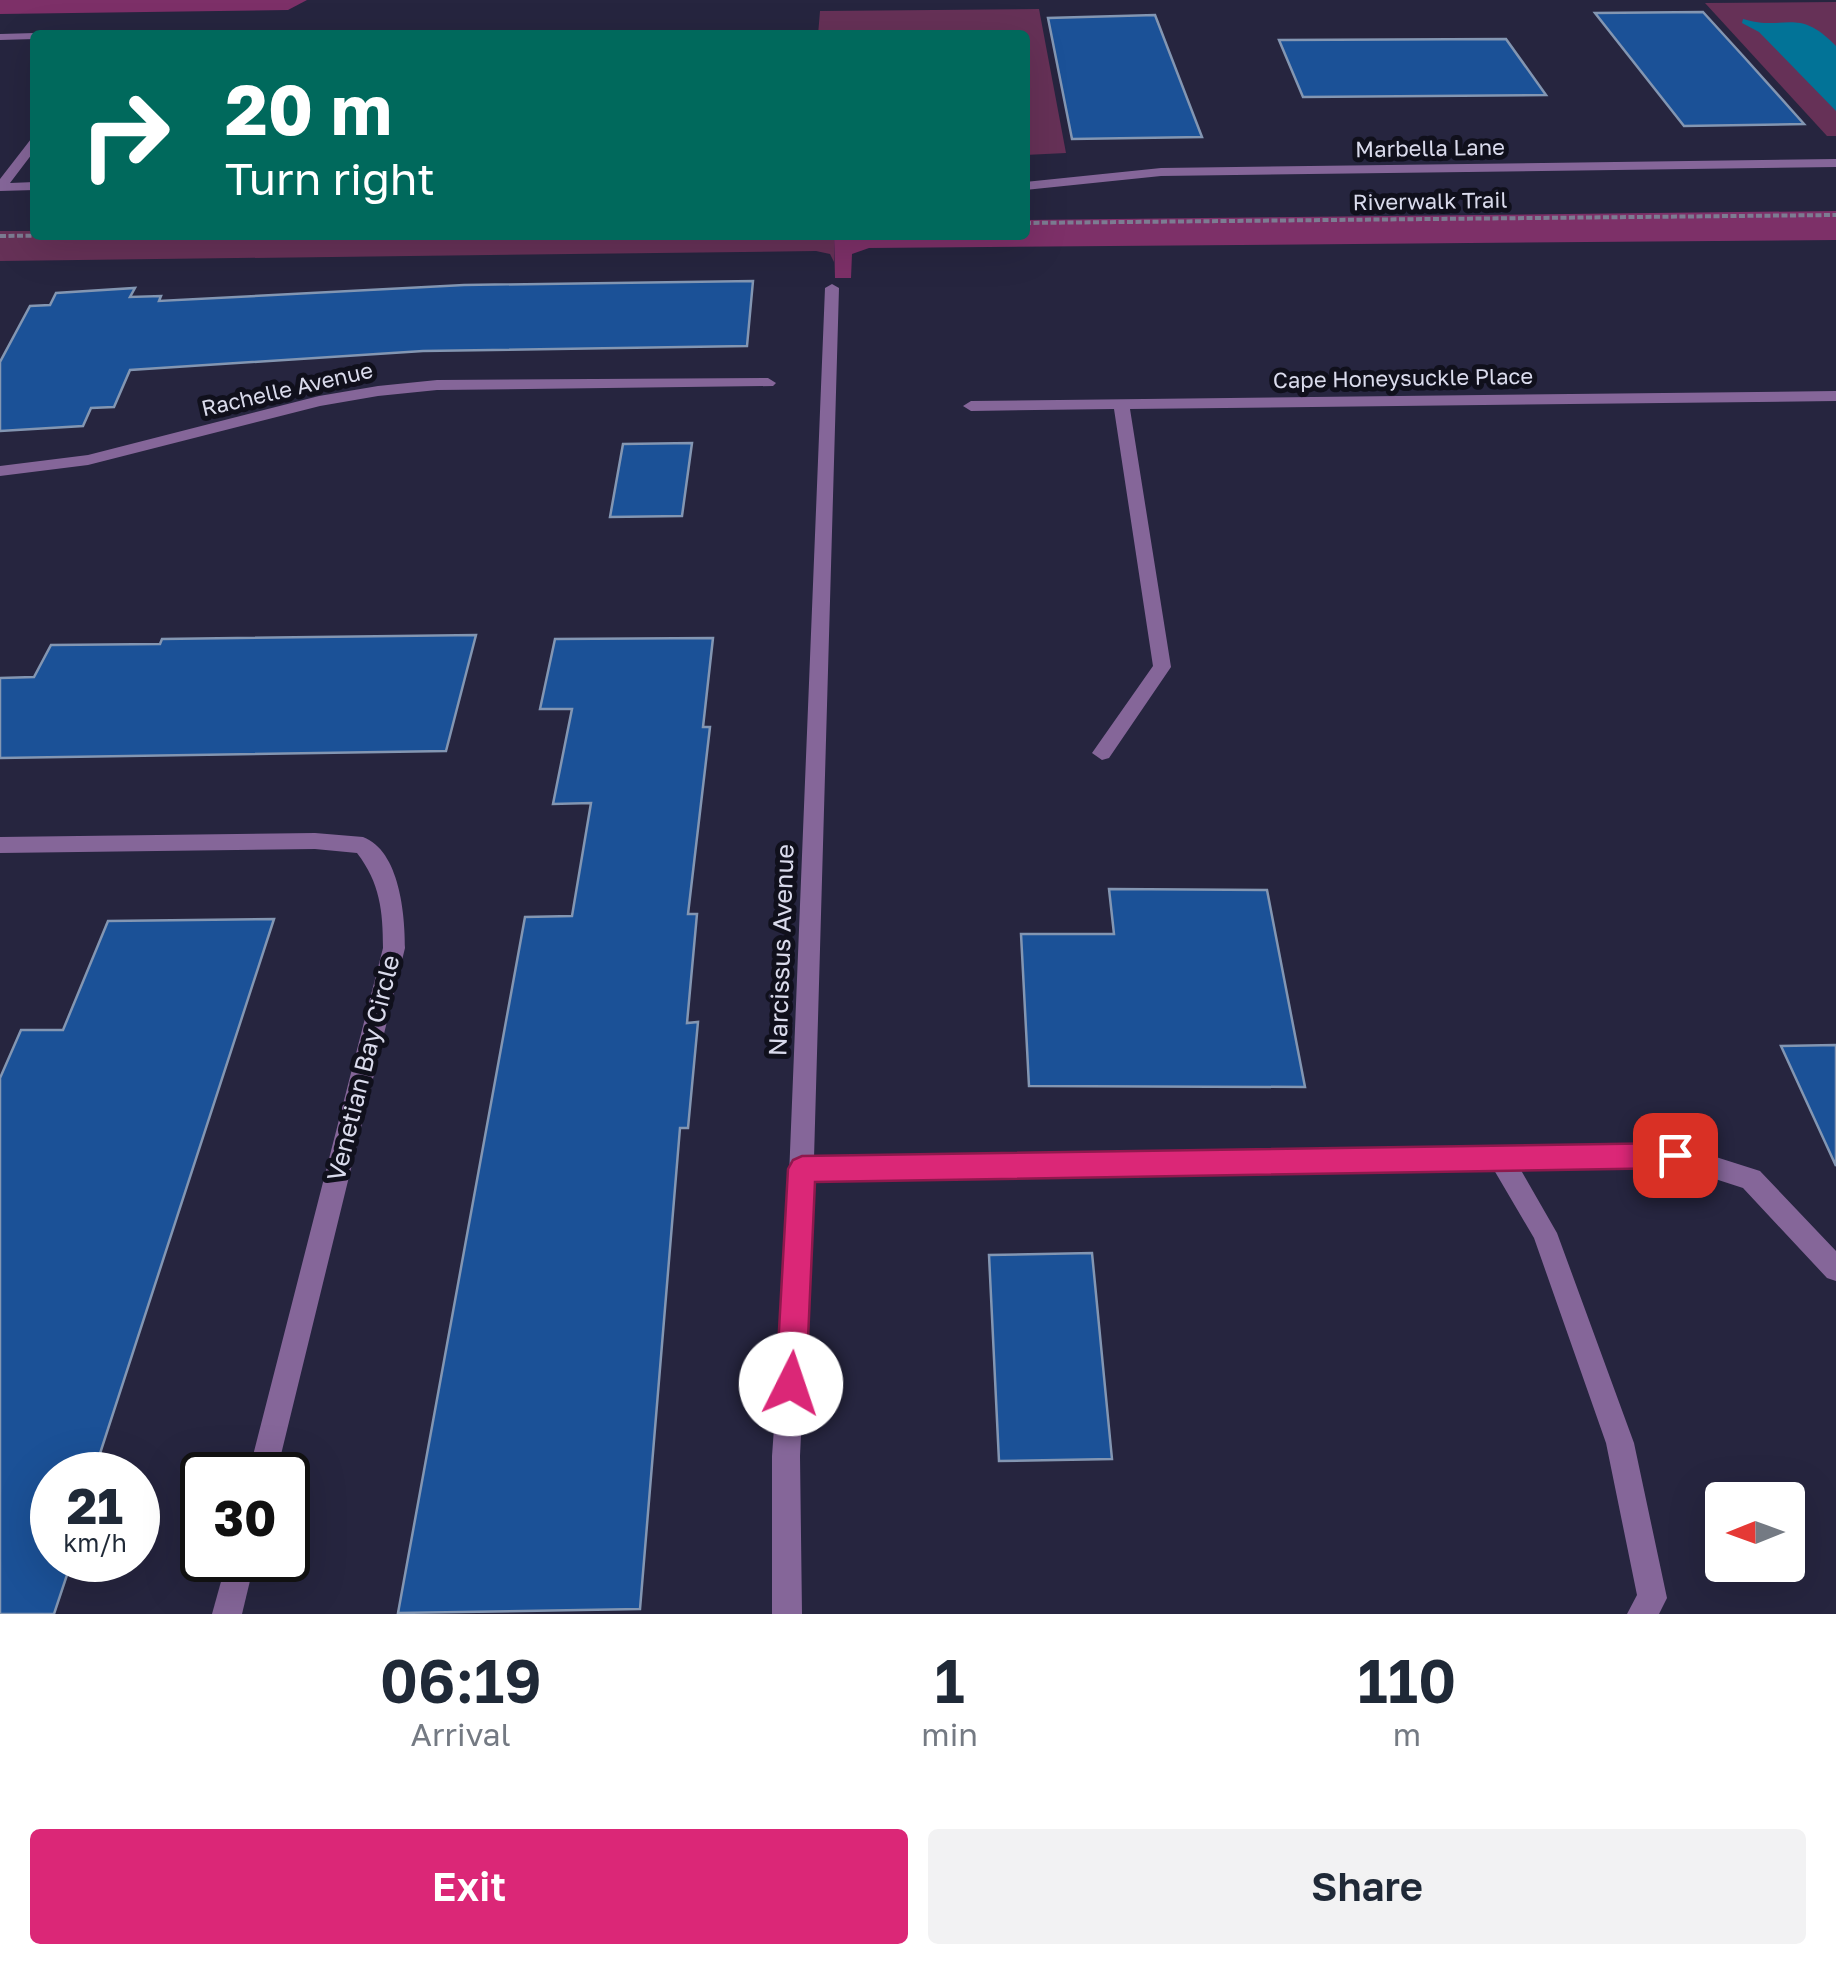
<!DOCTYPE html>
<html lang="en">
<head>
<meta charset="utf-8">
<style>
	:root { --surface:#fff; --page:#f2f2f3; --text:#1f2937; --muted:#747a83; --accent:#db2777 }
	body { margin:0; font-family:"Golos Text",sans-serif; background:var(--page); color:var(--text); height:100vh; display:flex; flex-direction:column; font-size:38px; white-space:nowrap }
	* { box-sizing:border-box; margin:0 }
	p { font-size:32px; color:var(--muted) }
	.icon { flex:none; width:55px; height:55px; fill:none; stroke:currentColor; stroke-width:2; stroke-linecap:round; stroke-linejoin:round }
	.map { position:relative; height:1614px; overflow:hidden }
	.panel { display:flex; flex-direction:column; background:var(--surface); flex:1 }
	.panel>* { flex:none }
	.hud { position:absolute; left:30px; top:30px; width:1000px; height:210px; border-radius:10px; box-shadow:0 10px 40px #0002; background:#00695c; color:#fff; overflow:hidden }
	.needle { width:65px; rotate:269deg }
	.buttons { position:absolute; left:1705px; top:1482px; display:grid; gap:20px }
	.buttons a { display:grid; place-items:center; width:100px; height:100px; border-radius:10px; background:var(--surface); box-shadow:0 10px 40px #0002; font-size:50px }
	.speed { position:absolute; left:30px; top:1452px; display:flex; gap:20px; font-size:50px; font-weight:700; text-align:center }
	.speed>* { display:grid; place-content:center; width:130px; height:130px; border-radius:50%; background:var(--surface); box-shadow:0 10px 40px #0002; line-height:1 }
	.speed small { font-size:25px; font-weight:400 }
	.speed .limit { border:5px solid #111; border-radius:15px; background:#fff; color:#111 }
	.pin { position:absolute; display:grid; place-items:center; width:85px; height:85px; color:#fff; margin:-42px; border-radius:20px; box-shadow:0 5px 15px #0006 }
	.me { position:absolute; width:110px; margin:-55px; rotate:4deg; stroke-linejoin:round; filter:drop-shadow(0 0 8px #0008) }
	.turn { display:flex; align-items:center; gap:35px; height:210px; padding:0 30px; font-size:45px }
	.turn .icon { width:130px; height:130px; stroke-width:2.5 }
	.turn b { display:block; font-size:70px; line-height:85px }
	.eta { display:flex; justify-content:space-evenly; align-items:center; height:170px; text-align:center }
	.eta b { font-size:60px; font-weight:600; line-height:70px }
	.cta { display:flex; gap:20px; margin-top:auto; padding:20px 30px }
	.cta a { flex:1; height:115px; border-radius:10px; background:var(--accent); color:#fff; font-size:40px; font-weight:600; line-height:115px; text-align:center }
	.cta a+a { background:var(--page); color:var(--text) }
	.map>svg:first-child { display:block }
	.green { fill:#663157 }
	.forest { fill:#7d3068 }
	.water { fill:#027397 }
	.building { fill:#1b5197; stroke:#8396b2; stroke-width:2.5 }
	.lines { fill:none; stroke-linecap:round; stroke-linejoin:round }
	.path { stroke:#7c7c92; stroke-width:4; stroke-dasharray:6 2.5; stroke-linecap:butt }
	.lane { fill:#856699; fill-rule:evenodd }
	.street { fill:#856699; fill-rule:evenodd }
	.route { fill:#db2777; stroke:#8e194d; stroke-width:2.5 }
	.labels { text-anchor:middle; stroke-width:10; stroke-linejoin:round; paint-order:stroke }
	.far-street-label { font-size:22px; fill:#dadbec; stroke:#10101c }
	.street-label { font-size:25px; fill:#dadbec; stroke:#10101c }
</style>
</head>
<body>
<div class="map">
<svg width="1836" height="1614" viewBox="0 0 1836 1614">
	<rect width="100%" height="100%" fill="#26253f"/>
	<g class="green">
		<path d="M1836,2V136H1827L1705,3Z"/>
		<path d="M1039,9L1066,153L1025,155V35H818L820,11Z"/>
		<path d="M0,231H35V235H834V262L830,254L816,251L0,261Z"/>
	</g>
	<g class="forest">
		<path d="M0,0H307L288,10L0,14Z"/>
		<path d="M1836,211V240L869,248L852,254L851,278H835L834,235H1025V220Z"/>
	</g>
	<path class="water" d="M1743,19C1786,32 1797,6 1836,46V111L1759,32L1742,23Z"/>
	<g class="building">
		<path d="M1703,12L1744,57L1804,124L1684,126L1595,13Z"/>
		<path d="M1155,15L1202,137L1072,139L1048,18Z"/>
		<path d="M1506,39L1546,95L1303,97L1279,40Z"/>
		<path d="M753,281L747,346L423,351L130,370L114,407L91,408L83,426L0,431V362L30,306L50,305L56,293L135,288L130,297L161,296L159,301L464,285Z"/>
		<path d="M692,443L682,516L610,517L623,444Z"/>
		<path d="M476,635L446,751L0,758V678L34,677L51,645L160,644L162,639Z"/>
		<path d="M713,638L703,727H710L688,914H697L687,1023L698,1022L688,1128H680L640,1609L398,1613L525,917L572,916L591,803L553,804L572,709H540L555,639Z"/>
		<path d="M1109,889L1267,890L1305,1087L1029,1086L1021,934H1114Z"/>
		<path d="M274,919L93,1475H52V1560H72L54,1614H0V1078L21,1030H63L108,921Z"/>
		<path d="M1836,1045V1166L1781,1046Z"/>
		<path d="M1092,1253L1112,1459L999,1461L989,1255Z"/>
	</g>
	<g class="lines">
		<g class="path">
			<path d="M1025,223L1836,215"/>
			<path d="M0,236L89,235"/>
		</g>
		<path class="lane" d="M1675,1144L1760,1171L1836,1251V1281L1827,1278L1743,1188L1675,1166L1501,1170L1492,1167L1489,1159L1492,1151L1501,1148Z"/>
		<g class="street">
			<path d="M63,32H86L92,35H57Z"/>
			<path d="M0,34L35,33L40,35H35V39L0,40Z"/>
			<path d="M35,138V150L10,183L35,182V190L0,191V179L31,139Z"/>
			<path d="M1836,159V167L1161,176L1025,190V182L1161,168Z"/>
			<path d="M832,284L839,288L814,1158L1501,1148L1510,1151L1557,1233L1634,1443L1667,1598L1659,1614H1627L1637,1595L1606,1443L1534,1238L1494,1170L813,1180L800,1456L802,1614H772V1456L785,1275L825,288Z"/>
			<path d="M768,378L776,383L773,386L437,390L378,396L320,406L88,465L0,476V466L88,455L319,396L378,386L437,380Z"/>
			<path d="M1836,391V401L1130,409L1171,667L1109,758L1102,760L1092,753L1153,666L1114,409L971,411L963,406L971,401Z"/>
			<path d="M315,833L363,837C400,851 405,915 405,948L276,1475H248L383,948C383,911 380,883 357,853L315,849L0,853V837Z"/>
			<path d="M227,1560H255L242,1614H212Z"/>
		</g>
	</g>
	<path class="route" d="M1675,1143L1685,1146L1689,1155L1685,1164L1675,1168L815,1182L806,1384L801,1394L791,1399L780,1394L776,1384L788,1169L793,1160L802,1156Z"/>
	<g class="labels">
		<g class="far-street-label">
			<text transform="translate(1430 148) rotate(-1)" y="8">Marbella Lane</text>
			<text transform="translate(1430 201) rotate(-1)" y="8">Riverwalk Trail</text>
			<text transform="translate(1403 378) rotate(-1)" y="8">Cape Honeysuckle Place</text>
			<text transform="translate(287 389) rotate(-13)" y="8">Rachelle Avenue</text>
		</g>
		<g class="street-label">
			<text transform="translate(781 950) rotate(-88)" y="9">Narcissus Avenue</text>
			<text transform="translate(363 1068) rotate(-76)" y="9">Venetian Bay Circle</text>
		</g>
	</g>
</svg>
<div class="buttons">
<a><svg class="needle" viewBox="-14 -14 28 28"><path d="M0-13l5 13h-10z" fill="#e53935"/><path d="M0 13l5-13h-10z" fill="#747a83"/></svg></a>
</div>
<div class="speed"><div>21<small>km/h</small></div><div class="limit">30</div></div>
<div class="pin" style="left:1675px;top:1155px;background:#d93025"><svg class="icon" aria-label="arrive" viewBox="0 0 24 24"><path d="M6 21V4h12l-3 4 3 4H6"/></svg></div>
<svg class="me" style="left:791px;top:1384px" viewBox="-20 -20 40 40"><circle r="19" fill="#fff"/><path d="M0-13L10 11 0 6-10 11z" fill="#db2777"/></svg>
<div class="hud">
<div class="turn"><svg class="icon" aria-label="right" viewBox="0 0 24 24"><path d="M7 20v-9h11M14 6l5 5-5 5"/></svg><div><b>20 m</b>Turn right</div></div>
</div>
</div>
<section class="panel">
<div class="eta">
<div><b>06:19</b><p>Arrival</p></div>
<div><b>1</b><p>min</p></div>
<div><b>110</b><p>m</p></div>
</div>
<div class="cta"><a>Exit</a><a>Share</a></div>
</section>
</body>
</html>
